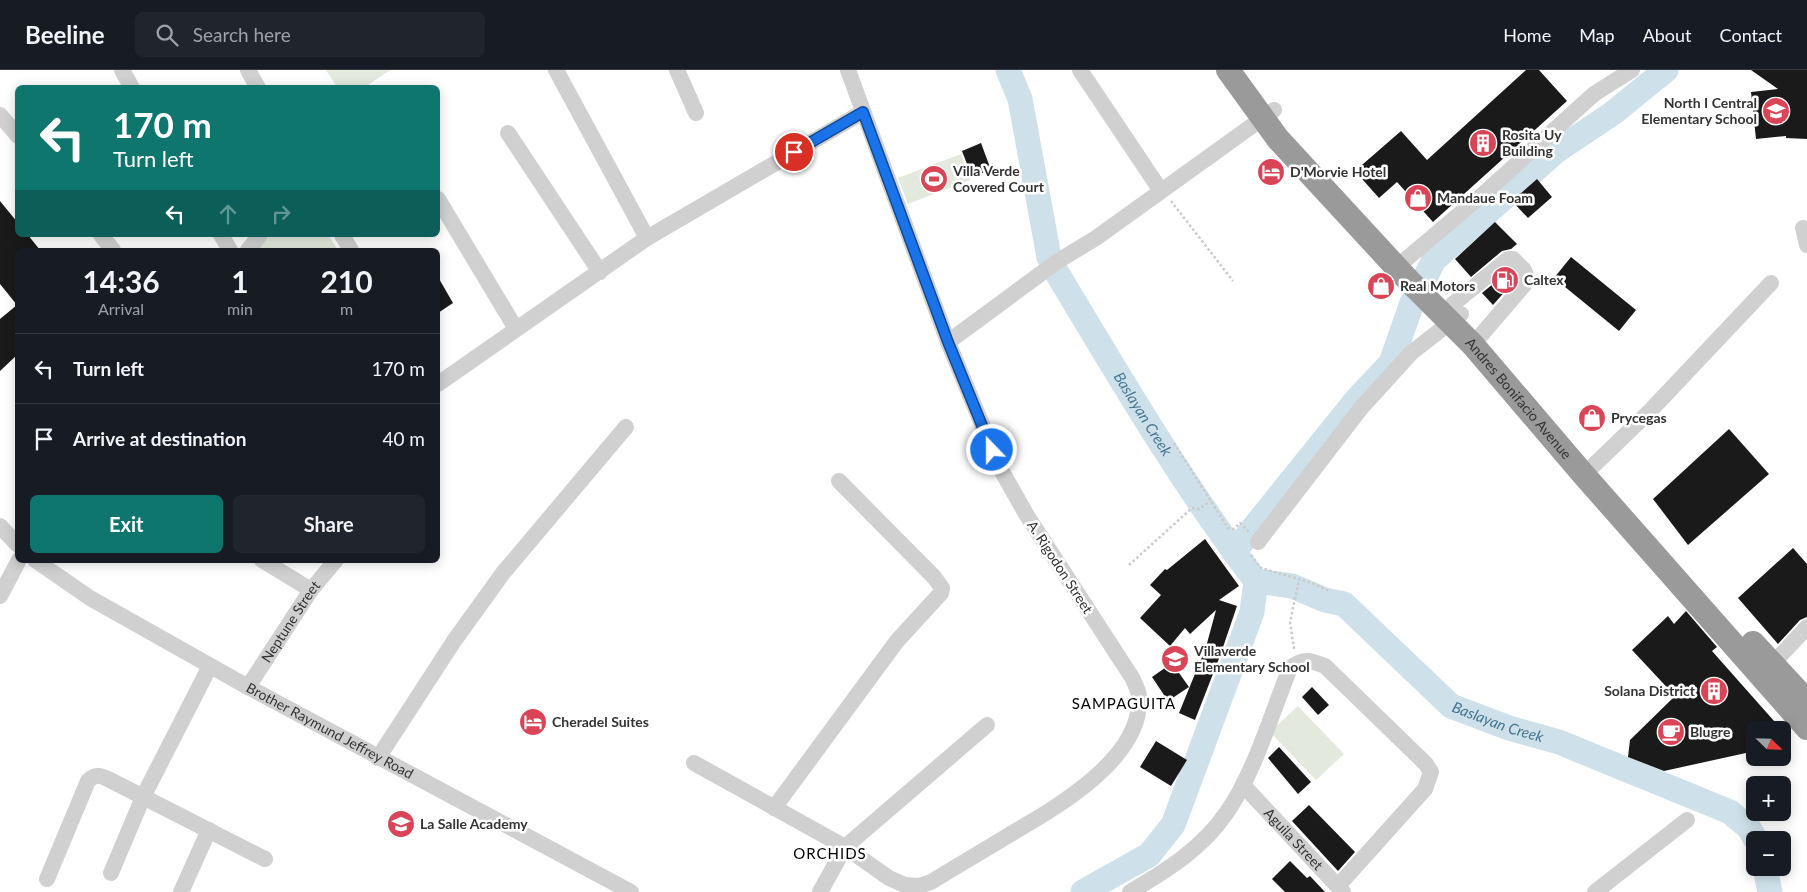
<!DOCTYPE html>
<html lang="en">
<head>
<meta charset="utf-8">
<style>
	:root { --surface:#171b24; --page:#20242c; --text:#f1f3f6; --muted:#9ea1a6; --line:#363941; --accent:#0f766e }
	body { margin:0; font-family:Lato,sans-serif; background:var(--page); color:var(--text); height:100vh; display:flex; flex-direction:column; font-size:19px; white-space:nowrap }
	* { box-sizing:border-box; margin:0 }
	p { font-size:16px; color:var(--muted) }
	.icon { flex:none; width:28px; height:28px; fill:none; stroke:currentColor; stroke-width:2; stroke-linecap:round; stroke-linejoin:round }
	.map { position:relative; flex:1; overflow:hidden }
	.drawer { position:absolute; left:15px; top:178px; width:425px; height:315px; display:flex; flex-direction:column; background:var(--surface); border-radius:8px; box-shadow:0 2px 12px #0003 }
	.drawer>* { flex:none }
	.guide { position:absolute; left:15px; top:15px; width:425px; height:152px; border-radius:8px; box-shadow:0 2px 12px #0003; background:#0f766e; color:#fff; overflow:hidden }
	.needle { width:32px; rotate:113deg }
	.buttons { position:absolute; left:1746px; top:651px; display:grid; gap:10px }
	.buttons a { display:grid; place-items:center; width:45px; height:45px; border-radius:8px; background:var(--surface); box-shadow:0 2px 12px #0003; font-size:25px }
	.pin { position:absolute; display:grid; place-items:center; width:42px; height:42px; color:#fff; margin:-21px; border:2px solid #fff; border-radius:50%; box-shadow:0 1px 5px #0007 }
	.me { position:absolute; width:55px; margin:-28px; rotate:338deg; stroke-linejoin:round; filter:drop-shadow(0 0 4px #0008) }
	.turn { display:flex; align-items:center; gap:18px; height:105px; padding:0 15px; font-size:22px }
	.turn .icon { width:65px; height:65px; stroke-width:2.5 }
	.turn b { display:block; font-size:35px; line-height:42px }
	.lanes { display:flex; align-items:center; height:48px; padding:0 15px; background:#0003; justify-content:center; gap:25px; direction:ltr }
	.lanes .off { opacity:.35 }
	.eta { display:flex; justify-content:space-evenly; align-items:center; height:85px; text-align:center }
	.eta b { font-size:30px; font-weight:700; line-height:35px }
	.button { display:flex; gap:10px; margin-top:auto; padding:10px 15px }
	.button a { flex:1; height:58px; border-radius:8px; background:var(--accent); color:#fff; font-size:20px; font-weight:700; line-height:58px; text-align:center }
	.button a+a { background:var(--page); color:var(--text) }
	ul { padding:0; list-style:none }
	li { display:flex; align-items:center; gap:15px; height:70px; padding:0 15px; border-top:1px solid var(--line) }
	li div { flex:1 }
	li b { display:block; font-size:19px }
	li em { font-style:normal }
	header { display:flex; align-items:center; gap:30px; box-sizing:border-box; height:70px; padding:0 25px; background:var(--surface); border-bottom:1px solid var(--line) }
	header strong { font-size:24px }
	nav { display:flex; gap:28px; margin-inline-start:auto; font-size:18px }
	.search { width:350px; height:45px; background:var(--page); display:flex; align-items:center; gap:12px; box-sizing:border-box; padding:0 18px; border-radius:8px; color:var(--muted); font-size:19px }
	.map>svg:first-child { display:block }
	.green { fill:#e3e9dc }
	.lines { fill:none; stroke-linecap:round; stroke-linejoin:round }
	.river { stroke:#cee0e9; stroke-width:25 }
	.building { fill:#1a1a1a }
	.path { stroke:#cacaca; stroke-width:2.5; stroke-dasharray:2.5 2.5; stroke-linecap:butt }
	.minor { stroke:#d0d0d0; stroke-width:16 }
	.highway { stroke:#9a9a9a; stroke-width:24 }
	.route-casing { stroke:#114b97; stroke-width:12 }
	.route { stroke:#1a73e8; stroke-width:9 }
	.labels { text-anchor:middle; stroke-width:5; stroke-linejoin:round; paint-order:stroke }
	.poi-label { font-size:14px; font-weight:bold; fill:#333; stroke:#fff; text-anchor:start }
	.street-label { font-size:14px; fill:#333; stroke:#fff }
	.water-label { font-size:15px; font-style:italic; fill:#457690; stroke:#fff }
	.neighbourhood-label { font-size:15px; letter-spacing:1px; fill:#000; stroke:#fff }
</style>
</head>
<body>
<header>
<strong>Beeline</strong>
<div class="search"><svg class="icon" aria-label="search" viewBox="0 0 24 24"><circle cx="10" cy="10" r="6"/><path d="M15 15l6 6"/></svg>Search here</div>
<nav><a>Home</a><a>Map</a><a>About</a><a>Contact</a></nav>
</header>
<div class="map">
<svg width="1807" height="822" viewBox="0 0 1807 822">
	<rect width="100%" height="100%" fill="#fff"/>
	<g class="green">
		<path d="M326,0H390L365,17H337Z"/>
		<path d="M961,84L970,110L908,134L898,108Z"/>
		<path d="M270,165H328L338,180H257Z"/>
		<path d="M1298,636L1344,684L1316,710L1270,662Z"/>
	</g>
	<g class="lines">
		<g class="river">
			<path d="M1008,0L1020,29L1049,187"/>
			<path id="s1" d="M1057,203C1120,308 1182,414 1256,511L1252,542L1173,755L1149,785L1083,822"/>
			<path d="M1234,482L1357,329L1391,293L1412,233L1434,190L1555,82L1613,43L1666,0"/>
			<path id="s2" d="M1256,511L1292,516L1325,530L1344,534L1451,636L1509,658L1559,672L1730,742L1749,758L1756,770"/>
			<path d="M1765,798L1770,822"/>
		</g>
	</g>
	<g class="building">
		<path d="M1526,0H1539L1567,31L1433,152L1397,112L1379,128L1355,101L1401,61L1427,90Z"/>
		<path d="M1751,0H1807V69L1786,68V66L1756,69L1751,22L1778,19Z"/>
		<path d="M981,73L991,100L972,107L962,81Z"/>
		<path d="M1537,109L1552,127L1528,148L1512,131Z"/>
		<path d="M0,131L18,153V165H28L40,180H18V284L0,301V249L17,235L0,214Z"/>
		<path d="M1495,152L1517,174L1511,179L1502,181L1471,207L1455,189Z"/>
		<path d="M1571,187L1636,240L1619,261L1554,208Z"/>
		<path d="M1510,200L1515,206V210L1493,235L1482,223Z"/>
		<path d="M438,207L453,233L438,243Z"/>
		<path d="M1729,359L1769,404L1688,475L1653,429Z"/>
		<path d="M1205,469L1239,516L1219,530L1237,536L1220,586L1195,650L1179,643L1206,577L1216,540L1190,564L1185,558L1170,576L1140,548L1161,525L1150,515L1165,499L1167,500Z"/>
		<path d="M1793,478L1807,494V547L1800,550L1778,574L1738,528Z"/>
		<path d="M1686,541L1717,577L1712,581L1782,660H1755V681L1664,701L1628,687L1630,670L1675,626L1632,580L1668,546L1674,554Z"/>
		<path d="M1172,593L1189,617L1168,631L1152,607Z"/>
		<path d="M1312,617L1329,635L1318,645L1302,627Z"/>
		<path d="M1156,671L1187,690L1171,716L1140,697Z"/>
		<path d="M1279,677L1311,712L1298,724L1268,688Z"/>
		<path d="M1309,735L1355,782L1338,801L1292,751Z"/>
		<path d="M1290,791L1307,808L1310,806L1325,822H1285L1272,809Z"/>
	</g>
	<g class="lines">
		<g class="path">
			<path d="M1171,131L1233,211"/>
			<path d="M1174,373L1228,458L1234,459L1240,453L1249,462"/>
			<path d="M1251,485L1261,498L1312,513L1331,522"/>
			<path d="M1129,495L1192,438L1199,439L1211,431"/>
			<path d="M1294,579L1290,552L1299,510"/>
		</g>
		<g class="minor">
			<path d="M122,0L132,18"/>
			<path d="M248,0L258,18"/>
			<path d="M556,0L647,168"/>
			<path d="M677,0L696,43"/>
			<path d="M1080,0L1161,121"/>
			<path d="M0,45L18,66"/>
			<path d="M508,63L600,202"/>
			<path d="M438,129L516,259"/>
			<path d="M1803,158L1807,175"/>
			<path d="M101,165L113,180"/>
			<path d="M221,165L230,180"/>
			<path d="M342,165L351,180"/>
			<path d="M248,180L260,165"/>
			<path d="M1397,197L1489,119L1594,24L1632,0"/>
			<path d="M1453,234L1508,189H1513L1524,200L1527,208L1524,215L1482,264"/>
			<path d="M948,272L1058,191L1096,168L1274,40"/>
			<path d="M438,314L647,168L863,42"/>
			<path d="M1593,396L1650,341L1771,213"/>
			<path d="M0,456L18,475"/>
			<path d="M1258,472L1361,338L1411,283L1461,244"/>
			<path id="s3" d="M35,490L90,528L248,617L631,822"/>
			<path d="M262,490L311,520"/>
			<path d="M0,526L19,490"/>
			<path d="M1766,601L1807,557"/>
			<path id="s4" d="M248,617L311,520L336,490"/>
			<path d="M378,688L454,571L503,503L626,357"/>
			<path d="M694,693L845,777L889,808L905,815L919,816L931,812C957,796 983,781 1009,765C1055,738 1143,689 1139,627C1139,621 1135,615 1133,609L1026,444L1000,398L948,272L848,0"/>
			<path id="s5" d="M1243,715L1343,822"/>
			<path d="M774,738L897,571L941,523L942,518L934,507L839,411"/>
			<path d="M111,803L143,727L210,596"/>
			<path d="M47,809L88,711C95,704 99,705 108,709L265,789"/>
			<path d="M181,822L209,760"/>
			<path d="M820,822L845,777L987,655"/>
			<path d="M1130,822C1166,801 1203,778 1227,742C1254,704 1272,642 1290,598C1304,588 1310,590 1325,596L1426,694L1431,702L1425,719L1338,816"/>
			<path d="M1595,822L1687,750"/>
		</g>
		<g class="highway">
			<path id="s6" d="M1228,0L1278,69L1409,211L1473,275L1583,404L1807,658"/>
			<path d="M1753,573L1807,631"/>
		</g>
	</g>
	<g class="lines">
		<g class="route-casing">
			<path id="route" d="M794,82L863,42L948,272L992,380"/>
		</g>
		<use href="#route" class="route"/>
	</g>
	<defs>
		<g id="school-disc" transform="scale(1.4375)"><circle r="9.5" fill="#d94556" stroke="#fff"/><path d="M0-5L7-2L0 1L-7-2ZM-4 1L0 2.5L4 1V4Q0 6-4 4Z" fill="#fff"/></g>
		<g id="building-disc" transform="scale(1.4375)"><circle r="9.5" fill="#d94556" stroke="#fff"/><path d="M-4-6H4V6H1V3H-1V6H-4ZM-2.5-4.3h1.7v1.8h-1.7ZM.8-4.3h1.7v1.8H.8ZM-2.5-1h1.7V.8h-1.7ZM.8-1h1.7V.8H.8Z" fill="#fff"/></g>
		<g id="hotel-disc" transform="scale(1.4375)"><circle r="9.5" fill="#d94556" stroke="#fff"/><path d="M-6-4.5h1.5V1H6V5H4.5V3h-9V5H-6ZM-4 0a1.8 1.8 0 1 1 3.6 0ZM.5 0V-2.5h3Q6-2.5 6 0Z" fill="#fff"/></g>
		<g id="stadium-disc" transform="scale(1.4375)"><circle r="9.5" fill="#d94556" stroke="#fff"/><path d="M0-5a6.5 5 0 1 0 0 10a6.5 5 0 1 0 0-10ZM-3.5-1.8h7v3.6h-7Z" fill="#fff"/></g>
		<g id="shop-disc" transform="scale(1.4375)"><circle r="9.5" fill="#d94556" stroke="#fff"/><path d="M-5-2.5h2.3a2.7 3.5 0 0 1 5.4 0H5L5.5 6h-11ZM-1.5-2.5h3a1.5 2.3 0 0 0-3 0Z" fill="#fff"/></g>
		<g id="fuel-disc" transform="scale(1.4375)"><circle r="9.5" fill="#d94556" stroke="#fff"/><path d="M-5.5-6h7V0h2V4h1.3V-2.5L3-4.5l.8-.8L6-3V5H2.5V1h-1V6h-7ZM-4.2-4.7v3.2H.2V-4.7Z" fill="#fff"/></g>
		<g id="cafe-disc" transform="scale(1.4375)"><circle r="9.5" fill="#d94556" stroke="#fff"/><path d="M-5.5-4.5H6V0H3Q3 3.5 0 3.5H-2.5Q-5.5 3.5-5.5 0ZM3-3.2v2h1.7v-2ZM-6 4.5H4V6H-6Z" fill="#fff"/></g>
	</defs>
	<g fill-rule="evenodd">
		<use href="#school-disc" x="1776" y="41"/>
		<use href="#building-disc" x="1483" y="73"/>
		<use href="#hotel-disc" x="1271" y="102"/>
		<use href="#stadium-disc" x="934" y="109"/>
		<use href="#shop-disc" x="1418" y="128"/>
		<use href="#fuel-disc" x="1505" y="210"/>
		<use href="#shop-disc" x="1381" y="216"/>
		<use href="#shop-disc" x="1592" y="348"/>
		<use href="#school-disc" x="1175" y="589"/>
		<use href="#building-disc" x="1714" y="621"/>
		<use href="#hotel-disc" x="533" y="652"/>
		<use href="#cafe-disc" x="1671" y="662"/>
		<use href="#school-disc" x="401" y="754"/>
	</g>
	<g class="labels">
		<g class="poi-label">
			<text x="1757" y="38" text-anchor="end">North I Central<tspan x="1757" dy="16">Elementary School</tspan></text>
			<text x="1502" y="70">Rosita Uy<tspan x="1502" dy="16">Building</tspan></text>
			<text x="953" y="106">Villa Verde<tspan x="953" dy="16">Covered Court</tspan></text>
			<text x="1290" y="107">D'Morvie Hotel</text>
			<text x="1437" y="133">Mandaue Foam</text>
			<text x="1524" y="215">Caltex</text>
			<text x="1400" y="221">Real Motors</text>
			<text x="1611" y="353">Prycegas</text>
			<text x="1194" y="586">Villaverde<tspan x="1194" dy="16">Elementary School</tspan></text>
			<text x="1695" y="626" text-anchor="end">Solana District</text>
			<text x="552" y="657">Cheradel Suites</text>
			<text x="1690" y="667">Blugre</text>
			<text x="420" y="759">La Salle Academy</text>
		</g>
		<g class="street-label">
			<text dy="5" stroke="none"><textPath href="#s6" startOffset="439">Andres Bonifacio Avenue</textPath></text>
			<text transform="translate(1060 497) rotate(57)" y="5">A. Rigodon Street</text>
			<text dy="5" stroke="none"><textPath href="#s4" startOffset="78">Neptune Street</textPath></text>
			<text dy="5" stroke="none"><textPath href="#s3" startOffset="341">Brother Raymund Jeffrey Road</textPath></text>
			<text dy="5" stroke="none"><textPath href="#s5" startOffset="74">Aguila Street</textPath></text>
		</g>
		<g class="water-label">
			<text dy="5" stroke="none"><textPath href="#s1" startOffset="165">Baslayan Creek</textPath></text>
			<text dy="5" stroke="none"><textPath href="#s2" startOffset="289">Baslayan Creek</textPath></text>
		</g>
		<g class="neighbourhood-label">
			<text x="1124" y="639">SAMPAGUITA</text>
			<text x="830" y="789">ORCHIDS</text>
		</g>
	</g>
</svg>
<div class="buttons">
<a><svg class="needle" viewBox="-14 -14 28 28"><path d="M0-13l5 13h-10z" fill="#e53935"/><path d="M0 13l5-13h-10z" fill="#9ea1a6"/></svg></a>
<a>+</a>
<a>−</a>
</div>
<div class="pin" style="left:794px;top:82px;background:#d93025"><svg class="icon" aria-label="arrive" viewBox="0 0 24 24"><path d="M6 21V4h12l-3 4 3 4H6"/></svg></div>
<svg class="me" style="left:992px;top:380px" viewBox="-20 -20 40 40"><circle r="17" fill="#1a73e8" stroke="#fff" stroke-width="3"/><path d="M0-11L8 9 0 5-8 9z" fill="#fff"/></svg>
<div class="guide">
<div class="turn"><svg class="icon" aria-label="left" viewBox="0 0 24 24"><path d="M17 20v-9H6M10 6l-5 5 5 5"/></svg><div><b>170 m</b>Turn left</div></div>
<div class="lanes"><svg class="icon" aria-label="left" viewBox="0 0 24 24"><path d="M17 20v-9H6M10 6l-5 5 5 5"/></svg><svg class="icon off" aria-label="ahead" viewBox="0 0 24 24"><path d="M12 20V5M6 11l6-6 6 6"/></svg><svg class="icon off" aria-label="right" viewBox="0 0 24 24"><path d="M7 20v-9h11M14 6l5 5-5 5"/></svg></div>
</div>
<section class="drawer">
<div class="eta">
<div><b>14:36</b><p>Arrival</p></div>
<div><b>1</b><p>min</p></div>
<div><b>210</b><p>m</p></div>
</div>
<ul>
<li><svg class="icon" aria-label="left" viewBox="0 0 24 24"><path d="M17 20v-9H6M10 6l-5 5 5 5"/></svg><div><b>Turn left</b></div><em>170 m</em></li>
<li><svg class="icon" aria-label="arrive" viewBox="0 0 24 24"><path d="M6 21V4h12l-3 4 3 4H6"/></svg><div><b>Arrive at destination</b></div><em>40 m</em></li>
</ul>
<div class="button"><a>Exit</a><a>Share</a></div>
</section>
</div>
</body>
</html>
